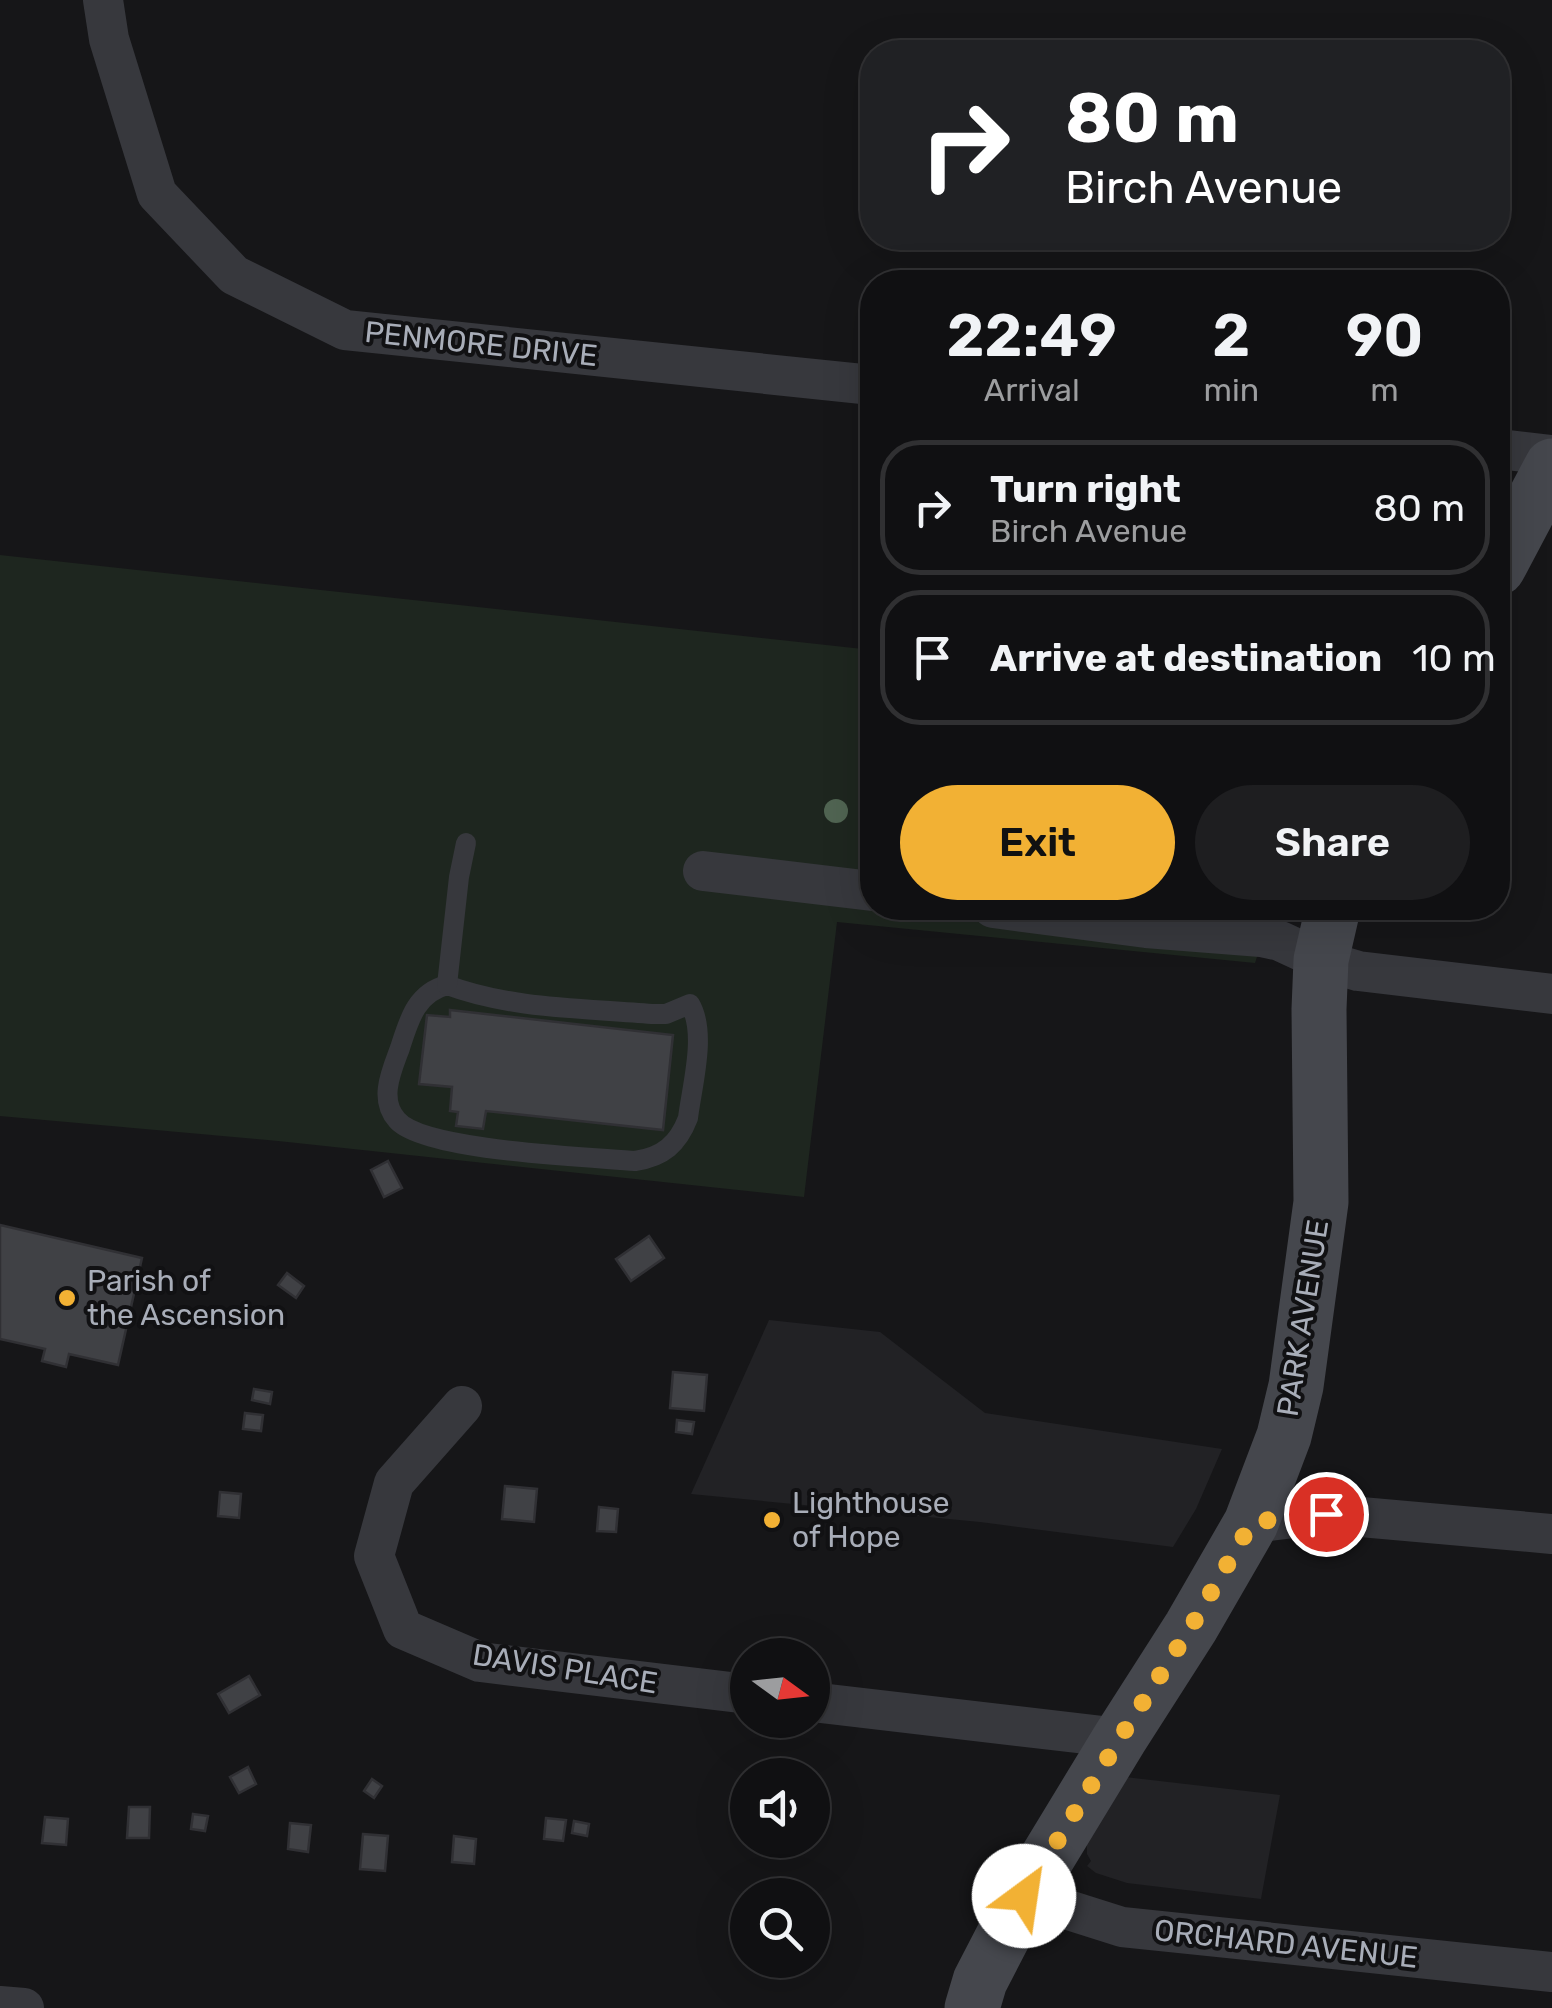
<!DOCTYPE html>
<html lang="en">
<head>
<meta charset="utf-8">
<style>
	:root { --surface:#101012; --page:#1e1e20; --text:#f1f3f6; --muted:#9c9d9f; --line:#303032; --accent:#f2b134 }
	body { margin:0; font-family:Rubik,sans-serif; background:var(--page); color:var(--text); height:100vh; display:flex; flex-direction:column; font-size:38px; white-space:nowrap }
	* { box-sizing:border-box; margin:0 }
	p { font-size:32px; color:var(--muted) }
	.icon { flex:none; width:55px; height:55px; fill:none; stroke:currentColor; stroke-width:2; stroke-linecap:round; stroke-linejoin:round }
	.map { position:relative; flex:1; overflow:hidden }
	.panel { position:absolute; left:860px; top:270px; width:650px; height:650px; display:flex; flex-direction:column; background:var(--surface); border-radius:40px; box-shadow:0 10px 40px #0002,0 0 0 2px var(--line) }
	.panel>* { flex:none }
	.guide { position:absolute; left:860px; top:40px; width:650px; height:210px; border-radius:40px; box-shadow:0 10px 40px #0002,0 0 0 2px var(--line); background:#202124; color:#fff; overflow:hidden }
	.needle { width:65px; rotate:105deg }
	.buttons { position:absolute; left:730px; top:1638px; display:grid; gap:20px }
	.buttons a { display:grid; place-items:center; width:100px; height:100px; border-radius:50%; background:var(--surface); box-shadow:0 10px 40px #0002,0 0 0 2px var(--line); font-size:50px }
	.pin { position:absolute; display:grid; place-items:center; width:85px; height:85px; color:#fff; margin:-42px; border:5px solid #fff; border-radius:50%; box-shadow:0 2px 10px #0007 }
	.me { position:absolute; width:110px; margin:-55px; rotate:31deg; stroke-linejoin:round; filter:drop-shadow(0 0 8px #0008) }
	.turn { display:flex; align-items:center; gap:35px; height:210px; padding:0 40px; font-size:45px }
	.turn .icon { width:130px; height:130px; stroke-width:2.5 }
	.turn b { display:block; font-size:70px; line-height:85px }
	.eta { display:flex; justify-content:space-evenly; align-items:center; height:170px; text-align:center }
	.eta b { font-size:60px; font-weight:600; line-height:70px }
	.button { display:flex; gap:20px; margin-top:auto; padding:20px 40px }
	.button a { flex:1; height:115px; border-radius:60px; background:var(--accent); color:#111; font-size:40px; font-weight:600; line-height:115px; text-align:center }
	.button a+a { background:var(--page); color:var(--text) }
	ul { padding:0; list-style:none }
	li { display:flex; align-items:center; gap:30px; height:135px; margin:0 20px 15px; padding:0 20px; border:5px solid var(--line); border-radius:40px }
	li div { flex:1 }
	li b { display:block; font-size:38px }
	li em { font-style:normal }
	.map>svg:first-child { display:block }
	.built { fill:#222225 }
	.green { fill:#1e261f }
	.building { fill:#404145; stroke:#303034; stroke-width:2.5 }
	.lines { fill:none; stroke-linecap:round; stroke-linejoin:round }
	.service { stroke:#37383d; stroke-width:20 }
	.minor { stroke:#37383d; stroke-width:40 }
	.secondary { stroke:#45474d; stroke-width:55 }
	.tree { fill:#506452 }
	.route { stroke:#f2b134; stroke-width:18; stroke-dasharray:0 32.4 }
	.poi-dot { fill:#f2b134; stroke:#111113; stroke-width:4 }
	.labels { text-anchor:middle; stroke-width:8; stroke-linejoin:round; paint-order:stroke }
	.street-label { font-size:30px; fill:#a8adb8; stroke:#111113 }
	.poi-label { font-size:30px; fill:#a8adb8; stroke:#111113; text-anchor:start }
</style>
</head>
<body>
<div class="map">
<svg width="1552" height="2008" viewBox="0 0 1552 2008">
	<rect width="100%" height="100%" fill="#161618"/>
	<g class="built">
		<path d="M769,1320L880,1332L985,1413L1222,1449L1196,1509L1173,1547L980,1522L691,1494Z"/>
		<path d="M1125,1777L1280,1795L1261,1899L1127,1883L1096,1873L1087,1866L1091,1861L1087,1854V1840Z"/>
	</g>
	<path class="green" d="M0,555L872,650V908H1273L1255,963L837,922L804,1197L278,1141L0,1116Z"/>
	<g class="building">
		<path d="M450,1010L673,1035L663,1130L486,1111L483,1129L456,1126L458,1112L450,1111L452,1087L419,1084L427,1015L450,1017Z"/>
		<path d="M388,1161L402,1188L384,1197L371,1170Z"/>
		<path d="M0,1225L142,1258L118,1365L69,1354L66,1367L42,1361L45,1349L0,1339Z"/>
		<path d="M649,1236L664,1258L631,1281L616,1259Z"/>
		<path d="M287,1273L304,1286L296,1298L278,1285Z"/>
		<path d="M673,1372L707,1375L704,1411L670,1408Z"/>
		<path d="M254,1389L272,1392L270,1404L252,1400Z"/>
		<path d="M245,1413L263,1415L261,1431L243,1429Z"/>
		<path d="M677,1420L694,1422L692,1434L676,1432Z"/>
		<path d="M505,1486L537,1489L534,1522L502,1519Z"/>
		<path d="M220,1492L241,1494L239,1518L218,1516Z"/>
		<path d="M599,1507L618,1509L616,1532L597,1531Z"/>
		<path d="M249,1676L260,1695L229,1713L218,1694Z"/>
		<path d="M248,1767L256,1784L239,1793L230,1777Z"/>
		<path d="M372,1779L382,1786L374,1798L364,1791Z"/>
		<path d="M129,1807H150L149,1838H127Z"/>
		<path d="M193,1814L208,1816L205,1831L191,1829Z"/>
		<path d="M45,1817L68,1819L66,1845L42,1843Z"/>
		<path d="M546,1818L566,1820L563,1841L544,1839Z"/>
		<path d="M574,1821L589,1824L587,1836L572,1833Z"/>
		<path d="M290,1823L311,1825L308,1852L288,1849Z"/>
		<path d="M363,1834L388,1836L385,1871L360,1869Z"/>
		<path d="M454,1836L476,1839L474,1864L452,1862Z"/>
	</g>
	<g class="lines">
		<g class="service">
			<path d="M447,985C511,1009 584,1008 652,1014H666L690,1004C707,1033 692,1085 688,1118C678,1144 663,1157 635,1161C589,1157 423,1151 397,1120C378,1099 392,1070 400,1048C409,1020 416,993 447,985Z"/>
			<path d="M447,985L459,877L466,843"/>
		</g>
		<g class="minor">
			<path d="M103,0L109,39L157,194L234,275L345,330L872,385"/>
			<path d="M1498,449L1552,455"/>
			<path d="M703,871L872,891"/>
			<path d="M993,908L1146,928L1261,937L1280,941L1321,960L1358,971L1552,994"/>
			<path d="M462,1406L394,1483L374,1556L403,1629L480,1662L748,1694"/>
			<path d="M1251,1523L1327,1514L1552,1534"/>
			<path d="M812,1702L1120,1738"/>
			<path d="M1024,1896L1122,1927L1552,1972"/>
			<path d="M0,2006L24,2008"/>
		</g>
		<g class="secondary">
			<path d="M1498,568L1552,466"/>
			<path d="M972,2008L980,1981L1024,1896L1120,1738L1191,1627L1251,1523L1284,1436L1296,1386L1321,1202L1319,1009L1321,960L1333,908"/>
		</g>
	</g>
	<circle class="tree" cx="836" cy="811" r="12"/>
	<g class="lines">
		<path class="route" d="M1024,1896L1120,1738L1191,1627L1252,1522L1326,1514"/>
	</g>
	<g class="poi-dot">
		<circle cx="67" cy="1298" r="10"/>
		<circle cx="772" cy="1520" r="10"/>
	</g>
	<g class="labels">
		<g class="street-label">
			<text transform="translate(481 344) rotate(6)" y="10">PENMORE DRIVE</text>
			<text transform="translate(1303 1318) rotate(-81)" y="10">PARK AVENUE</text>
			<text transform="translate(565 1669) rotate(9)" y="10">DAVIS PLACE</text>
			<text transform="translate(1286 1944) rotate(6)" y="10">ORCHARD AVENUE</text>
		</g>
		<g class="poi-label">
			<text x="87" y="1291">Parish of<tspan x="87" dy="34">the Ascension</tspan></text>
			<text x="792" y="1513">Lighthouse<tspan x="792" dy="34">of Hope</tspan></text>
		</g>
	</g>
</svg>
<div class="buttons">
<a><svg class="needle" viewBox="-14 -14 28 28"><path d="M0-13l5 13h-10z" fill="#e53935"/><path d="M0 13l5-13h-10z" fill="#9c9d9f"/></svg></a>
<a><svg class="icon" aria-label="sound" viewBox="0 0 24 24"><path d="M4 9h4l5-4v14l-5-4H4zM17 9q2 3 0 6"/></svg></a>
<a><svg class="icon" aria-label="search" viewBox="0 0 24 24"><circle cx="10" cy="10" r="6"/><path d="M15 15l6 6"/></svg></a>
</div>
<div class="pin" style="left:1326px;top:1514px;background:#d93025"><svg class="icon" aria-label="arrive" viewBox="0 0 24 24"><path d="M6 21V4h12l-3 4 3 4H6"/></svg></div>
<svg class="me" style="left:1024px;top:1896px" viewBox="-20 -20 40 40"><circle r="19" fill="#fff"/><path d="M0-13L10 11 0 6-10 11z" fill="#f2b134"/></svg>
<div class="guide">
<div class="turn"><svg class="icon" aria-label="right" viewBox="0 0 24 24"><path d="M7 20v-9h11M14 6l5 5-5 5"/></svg><div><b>80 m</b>Birch Avenue</div></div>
</div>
<section class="panel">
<div class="eta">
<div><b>22:49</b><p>Arrival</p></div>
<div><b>2</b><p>min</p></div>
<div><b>90</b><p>m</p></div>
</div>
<ul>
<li><svg class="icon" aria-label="right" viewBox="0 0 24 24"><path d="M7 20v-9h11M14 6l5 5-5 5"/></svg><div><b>Turn right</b><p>Birch Avenue</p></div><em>80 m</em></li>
<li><svg class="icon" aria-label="arrive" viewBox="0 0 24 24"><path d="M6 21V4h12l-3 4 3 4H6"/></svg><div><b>Arrive at destination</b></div><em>10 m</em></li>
</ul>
<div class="button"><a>Exit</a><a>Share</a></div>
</section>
</div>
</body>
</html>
